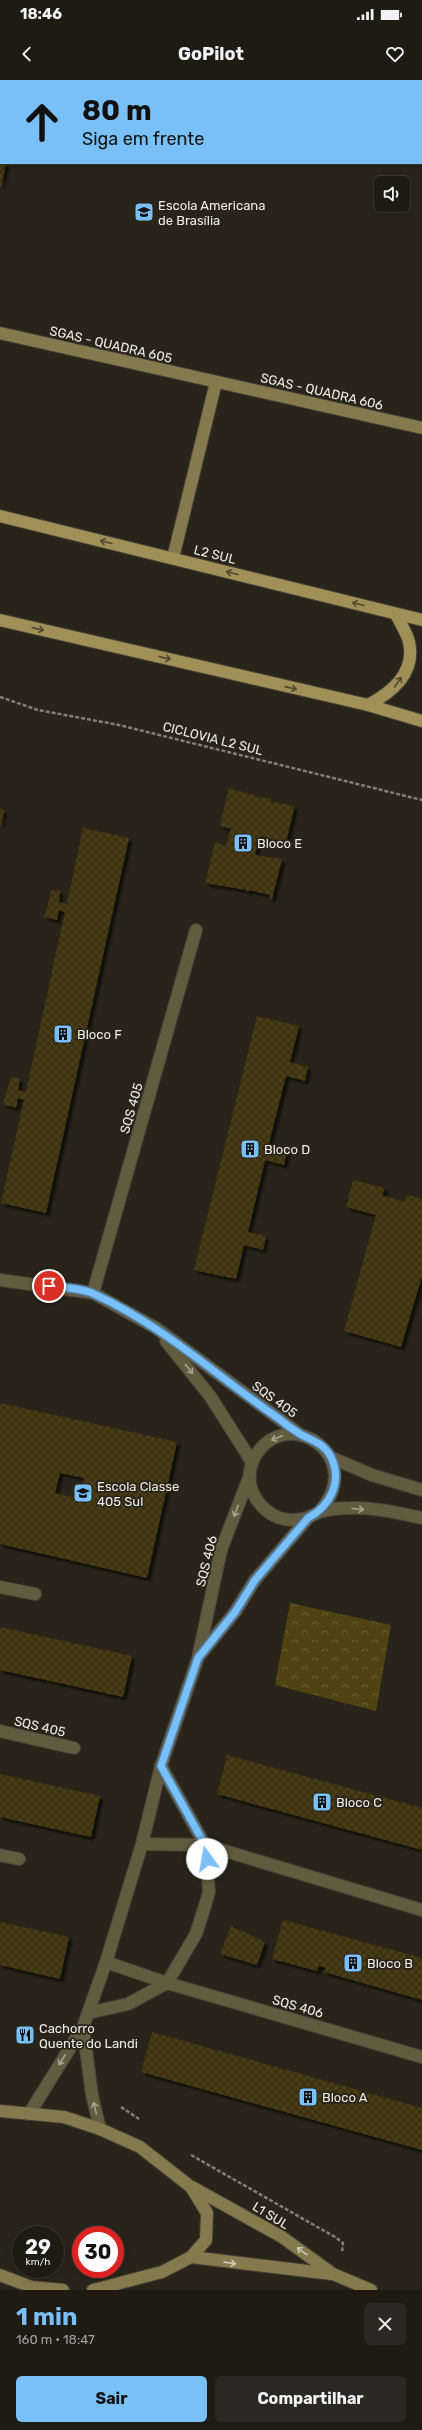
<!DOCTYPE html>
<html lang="pt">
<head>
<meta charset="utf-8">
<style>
	:root { --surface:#1e1b13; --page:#2b2821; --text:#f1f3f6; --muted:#a1a1a0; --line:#3c3933; --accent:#79bff8 }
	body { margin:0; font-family:Rubik,sans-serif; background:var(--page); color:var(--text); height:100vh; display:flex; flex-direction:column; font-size:15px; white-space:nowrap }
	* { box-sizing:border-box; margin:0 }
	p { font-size:13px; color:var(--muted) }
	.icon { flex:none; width:22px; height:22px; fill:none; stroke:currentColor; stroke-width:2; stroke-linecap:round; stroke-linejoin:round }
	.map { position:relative; height:2210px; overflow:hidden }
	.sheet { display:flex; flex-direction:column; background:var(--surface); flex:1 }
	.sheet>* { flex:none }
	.hud { position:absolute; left:0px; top:0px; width:422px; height:84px; box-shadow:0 2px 6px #0003,0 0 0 1px var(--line); background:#79bff8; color:#111; overflow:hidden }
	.fabs { position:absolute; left:374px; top:96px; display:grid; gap:8px }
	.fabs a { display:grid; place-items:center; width:36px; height:36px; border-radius:6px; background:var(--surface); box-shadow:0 2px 6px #0003,0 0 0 1px var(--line); font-size:20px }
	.speed { position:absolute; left:12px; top:2146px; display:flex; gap:8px; font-size:20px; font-weight:700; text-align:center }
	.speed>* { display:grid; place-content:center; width:52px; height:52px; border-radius:50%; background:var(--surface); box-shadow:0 2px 6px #0003,0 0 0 1px var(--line); line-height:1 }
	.speed small { font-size:10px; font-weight:400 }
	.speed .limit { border:6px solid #d22; background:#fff; color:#111 }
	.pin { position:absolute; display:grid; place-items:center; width:34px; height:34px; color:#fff; margin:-17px; border:2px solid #fff; border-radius:50%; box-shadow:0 1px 4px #0007 }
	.me { position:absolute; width:44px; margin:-22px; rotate:347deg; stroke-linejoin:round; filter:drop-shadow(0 0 3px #0008) }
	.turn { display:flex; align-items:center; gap:14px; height:84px; padding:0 16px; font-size:18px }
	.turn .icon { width:52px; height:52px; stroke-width:2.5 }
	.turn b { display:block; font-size:28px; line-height:34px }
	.round { display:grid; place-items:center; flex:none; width:42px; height:42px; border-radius:6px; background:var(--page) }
	.overview { display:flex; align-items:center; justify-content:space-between; height:68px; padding:0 16px }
	h1 { font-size:24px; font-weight:700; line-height:30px; color:var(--accent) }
	.action { display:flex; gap:8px; margin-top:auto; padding:8px 16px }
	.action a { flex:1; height:46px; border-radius:6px; background:var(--accent); color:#111; font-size:16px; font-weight:700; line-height:46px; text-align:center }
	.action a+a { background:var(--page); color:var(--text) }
	.status { display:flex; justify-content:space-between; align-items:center; height:28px; padding:0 20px; background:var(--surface); direction:ltr }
	.status svg { height:11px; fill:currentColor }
	header { display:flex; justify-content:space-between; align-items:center; height:52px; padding:0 16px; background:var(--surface); font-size:18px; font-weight:700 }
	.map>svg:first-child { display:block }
	.forest { fill:url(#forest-crowns) }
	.building { fill:url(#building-cross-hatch); fill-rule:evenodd; filter:url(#shadow) }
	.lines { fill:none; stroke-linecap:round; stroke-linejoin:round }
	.street-casing { stroke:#444035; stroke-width:14 }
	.secondary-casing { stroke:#444035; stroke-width:14 }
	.primary-casing { stroke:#444035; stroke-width:14 }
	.path { stroke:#827f75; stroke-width:2.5; stroke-dasharray:4 2; stroke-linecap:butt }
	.street { stroke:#625b40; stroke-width:12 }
	.secondary { stroke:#85794e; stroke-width:12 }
	.primary { stroke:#a09058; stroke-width:12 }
	.oneway { stroke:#524a2f }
	.oneway2 { stroke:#a8a492 }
	.oneway3 { stroke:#cecab7 }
	.route-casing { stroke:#4f7ca1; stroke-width:10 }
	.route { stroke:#79bff8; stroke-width:7 }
	.labels { text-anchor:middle; stroke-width:3.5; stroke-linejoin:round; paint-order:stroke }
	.poi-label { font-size:13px; fill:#eeece4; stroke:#282419; text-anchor:start }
	.street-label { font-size:13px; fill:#eeece4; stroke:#282419 }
</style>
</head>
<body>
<div class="status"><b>18:46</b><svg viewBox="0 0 49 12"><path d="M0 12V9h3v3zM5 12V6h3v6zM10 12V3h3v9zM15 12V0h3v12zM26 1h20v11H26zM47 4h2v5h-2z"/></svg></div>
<header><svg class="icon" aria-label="back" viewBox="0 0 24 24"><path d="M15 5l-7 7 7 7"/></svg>GoPilot<svg class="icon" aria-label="heart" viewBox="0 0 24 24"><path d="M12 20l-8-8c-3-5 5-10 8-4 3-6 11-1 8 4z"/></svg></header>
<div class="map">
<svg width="422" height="2210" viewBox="0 0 422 2210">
	<defs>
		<pattern id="forest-crowns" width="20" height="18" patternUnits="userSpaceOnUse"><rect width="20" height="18" fill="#4f4312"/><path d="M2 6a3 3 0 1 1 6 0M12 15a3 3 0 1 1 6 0" fill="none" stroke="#695e34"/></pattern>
		<pattern id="building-cross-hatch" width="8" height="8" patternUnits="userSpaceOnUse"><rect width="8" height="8" fill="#3d330f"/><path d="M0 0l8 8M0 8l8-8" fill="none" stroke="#504726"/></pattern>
		<filter id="shadow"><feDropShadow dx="3.5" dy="3.5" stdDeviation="1" flood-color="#0009"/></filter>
	</defs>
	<rect width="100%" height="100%" fill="#282419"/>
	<path class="forest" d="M290,1523L391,1545L376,1631L275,1605Z"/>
	<g class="building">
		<path d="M0,83H6L1,107H0Z"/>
		<path d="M229,708L263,718H271L270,721L293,726L295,724L286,763L260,756L255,775L282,779L272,819H269L270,815L249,810L248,813L246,810L205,803L215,762L226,767L231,749L220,746Z"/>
		<path d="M0,729L4,730L1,745H0Z"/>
		<path d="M83,748L129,758L46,1133L1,1123L24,1020L18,1018L16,1028L3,1024L11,997L20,999L18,1010L26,1012L65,832L59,830L57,840L44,837L52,810L60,811L59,822L67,824Z"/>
		<path d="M257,936L299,946L290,982L308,987L305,1001L286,996L268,1067L287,1072L284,1085L265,1080L248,1152L266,1156L263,1170L244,1165L236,1199L194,1190Z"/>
		<path d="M353,1100L385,1108L382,1115L404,1122L407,1115L422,1119V1196L401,1267L344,1251L376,1135L346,1127Z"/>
		<path d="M0,1323L177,1362L147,1498L0,1464ZM60,1393L84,1398L80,1419L55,1413Z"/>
		<path d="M0,1547L132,1576L123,1617L0,1590Z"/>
		<path d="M227,1675L422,1728V1770L217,1714Z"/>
		<path d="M0,1694L100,1716L91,1757L0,1737Z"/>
		<path d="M283,1840L422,1878V1920L324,1892L326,1888L319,1886L317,1891L272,1879Z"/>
		<path d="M0,1842L69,1857L60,1899L0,1885Z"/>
		<path d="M231,1846L265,1862L257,1885L220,1874Z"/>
		<path d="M152,1952L422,2028V2070L141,1992Z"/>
	</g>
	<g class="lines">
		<g class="street-casing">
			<g id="street">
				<path d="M0,1200L93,1213L156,1248L301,1355"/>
				<path d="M93,1213L196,850"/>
				<path d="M166,1261L210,1316L252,1382"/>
				<path d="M330,1377L372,1395L422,1410"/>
				<path d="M319,1432C369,1377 286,1321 254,1378C249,1388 248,1401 252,1411C262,1433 282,1445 306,1438C311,1437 315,1433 320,1432C329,1429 340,1428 350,1428C374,1427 399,1433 422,1438"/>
				<path d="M0,1507L35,1514"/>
				<path d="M200,1575L235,1532L255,1500L308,1438"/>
				<path d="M0,1651L74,1668"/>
				<path d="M142,1764L205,1765L422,1830"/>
				<path d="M0,1775L19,1779"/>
				<path d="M106,1882L167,1903L422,1977"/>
				<path d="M88,1933L128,1924L167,1903L196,1854L204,1829L209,1812L205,1765L161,1686"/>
				<path d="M83,1947L92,2015L100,2049"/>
				<path d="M29,2034L83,1947L106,1882L142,1764L161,1686L198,1578L221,1470L250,1395"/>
			</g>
		</g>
		<g class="secondary-casing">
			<g id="secondary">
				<path d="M0,253L422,348"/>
				<path d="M173,478L216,302"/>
				<path d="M0,2031L64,2037L100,2049L140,2067L191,2107L207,2133L206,2160L191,2177L162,2192L93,2210"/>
				<path d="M192,2107L282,2157L333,2194L371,2210"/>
				<path d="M191,2177L332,2194"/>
				<path d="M0,2195L32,2207L63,2210"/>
			</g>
		</g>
		<g class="primary-casing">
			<g id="primary">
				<path d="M0,436L422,540"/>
				<path d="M0,540L368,625L422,641"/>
				<path d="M368,625C391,613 416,593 409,562C407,553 400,543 396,534"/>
			</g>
		</g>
		<g class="path">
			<path d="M0,617L38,630L119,645L422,720"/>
			<path d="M121,2027L139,2039"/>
			<path d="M191,2075L335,2157L343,2163L342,2173"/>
		</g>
		<use href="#street" class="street"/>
		<use href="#secondary" class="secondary"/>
		<use href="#primary" class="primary"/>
	</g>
	<defs><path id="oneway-shaft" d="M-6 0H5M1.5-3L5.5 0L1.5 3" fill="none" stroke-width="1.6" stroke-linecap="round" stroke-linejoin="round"/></defs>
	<g class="oneway">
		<use href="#oneway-shaft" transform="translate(106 462) rotate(-166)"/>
		<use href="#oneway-shaft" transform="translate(232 493) rotate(-166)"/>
		<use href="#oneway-shaft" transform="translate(358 524) rotate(-166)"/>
		<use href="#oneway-shaft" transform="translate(38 549) rotate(13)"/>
		<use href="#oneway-shaft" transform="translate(165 578) rotate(13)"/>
		<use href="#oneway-shaft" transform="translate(398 602) rotate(-56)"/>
		<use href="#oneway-shaft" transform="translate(291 608) rotate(13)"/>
	</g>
	<g class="oneway2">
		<use href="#oneway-shaft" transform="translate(189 1289) rotate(51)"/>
		<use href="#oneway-shaft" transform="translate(277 1358) rotate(159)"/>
		<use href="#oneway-shaft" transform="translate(358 1429) rotate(5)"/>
		<use href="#oneway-shaft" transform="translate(236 1431) rotate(111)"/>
		<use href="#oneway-shaft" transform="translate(62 1980) rotate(122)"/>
		<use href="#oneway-shaft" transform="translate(95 2028) rotate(-103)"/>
	</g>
	<g class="oneway3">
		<use href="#oneway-shaft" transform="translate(302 2171) rotate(-144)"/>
		<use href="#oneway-shaft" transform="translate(230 2183) rotate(8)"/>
	</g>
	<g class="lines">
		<g class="route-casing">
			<path id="route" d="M49,1206C63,1208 82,1208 94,1214C162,1245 217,1296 278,1338C285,1344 292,1349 300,1354C312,1361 324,1363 331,1377C343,1402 330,1426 308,1438L255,1500L235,1532L198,1578L161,1686L205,1765L207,1779"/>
		</g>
		<use href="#route" class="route"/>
	</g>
	<defs>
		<g id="school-square" transform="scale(1)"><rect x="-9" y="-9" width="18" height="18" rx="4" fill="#79bff8" stroke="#282419"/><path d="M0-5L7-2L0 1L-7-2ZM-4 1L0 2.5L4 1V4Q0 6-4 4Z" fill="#111"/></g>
		<g id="building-square" transform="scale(1)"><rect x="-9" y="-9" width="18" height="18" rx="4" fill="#79bff8" stroke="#282419"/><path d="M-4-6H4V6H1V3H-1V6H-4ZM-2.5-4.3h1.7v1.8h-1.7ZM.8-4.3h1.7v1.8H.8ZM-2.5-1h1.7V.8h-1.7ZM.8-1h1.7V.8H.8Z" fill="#111"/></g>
		<g id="restaurant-square" transform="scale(1)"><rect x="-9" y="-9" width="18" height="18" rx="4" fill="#79bff8" stroke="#282419"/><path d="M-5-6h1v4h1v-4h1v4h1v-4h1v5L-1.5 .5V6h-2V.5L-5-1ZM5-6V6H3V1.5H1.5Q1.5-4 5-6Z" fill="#111"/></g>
	</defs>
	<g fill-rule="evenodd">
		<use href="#school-square" x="144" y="132"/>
		<use href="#building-square" x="243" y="763"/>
		<use href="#building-square" x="63" y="954"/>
		<use href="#building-square" x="250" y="1069"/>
		<use href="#school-square" x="83" y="1413"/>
		<use href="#building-square" x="322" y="1722"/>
		<use href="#building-square" x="353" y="1883"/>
		<use href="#restaurant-square" x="25" y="1955"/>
		<use href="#building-square" x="308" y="2017"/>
	</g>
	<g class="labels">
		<g class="poi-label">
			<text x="158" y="130">Escola Americana<tspan x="158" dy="15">de Brasília</tspan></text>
			<text x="257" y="768">Bloco E</text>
			<text x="77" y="959">Bloco F</text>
			<text x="264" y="1074">Bloco D</text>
			<text x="97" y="1411">Escola Classe<tspan x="97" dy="15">405 Sul</tspan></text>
			<text x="336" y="1727">Bloco C</text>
			<text x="367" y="1888">Bloco B</text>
			<text x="39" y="1953">Cachorro<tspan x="39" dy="15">Quente do Landi</tspan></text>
			<text x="322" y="2022">Bloco A</text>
		</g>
		<g class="street-label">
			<text transform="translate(111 264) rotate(13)" y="5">SGAS - QUADRA 605</text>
			<text transform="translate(322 311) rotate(13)" y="5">SGAS - QUADRA 606</text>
			<text transform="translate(215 474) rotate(14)" y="5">L2 SUL</text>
			<text transform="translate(213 658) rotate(14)" y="5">CICLOVIA L2 SUL</text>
			<text transform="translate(131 1028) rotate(-74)" y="5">SQS 405</text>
			<text transform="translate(275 1319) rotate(36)" y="5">SQS 405</text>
			<text transform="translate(206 1481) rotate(-76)" y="5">SQS 406</text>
			<text transform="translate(40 1646) rotate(13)" y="5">SQS 405</text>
			<text transform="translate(298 1926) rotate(16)" y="5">SQS 406</text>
			<text transform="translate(271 2135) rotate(31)" y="5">L1 SUL</text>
		</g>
	</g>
</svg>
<div class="fabs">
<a><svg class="icon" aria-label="sound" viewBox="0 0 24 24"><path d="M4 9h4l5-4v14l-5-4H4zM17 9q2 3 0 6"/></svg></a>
</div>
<div class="speed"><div>29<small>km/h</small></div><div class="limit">30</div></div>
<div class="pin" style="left:49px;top:1206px;background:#d93025"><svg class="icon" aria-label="arrive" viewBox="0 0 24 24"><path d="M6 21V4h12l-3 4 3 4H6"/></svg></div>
<svg class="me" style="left:207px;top:1779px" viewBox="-20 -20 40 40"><circle r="19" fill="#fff"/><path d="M0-13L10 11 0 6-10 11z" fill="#79bff8"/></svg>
<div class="hud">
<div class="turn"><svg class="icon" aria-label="ahead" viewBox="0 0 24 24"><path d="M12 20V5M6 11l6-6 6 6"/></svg><div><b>80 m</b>Siga em frente</div></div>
</div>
</div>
<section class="sheet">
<div class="overview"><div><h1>1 min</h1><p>160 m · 18:47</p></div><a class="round"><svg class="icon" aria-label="close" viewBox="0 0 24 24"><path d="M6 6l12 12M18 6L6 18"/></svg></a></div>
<div class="action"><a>Sair</a><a>Compartilhar</a></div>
</section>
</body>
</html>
